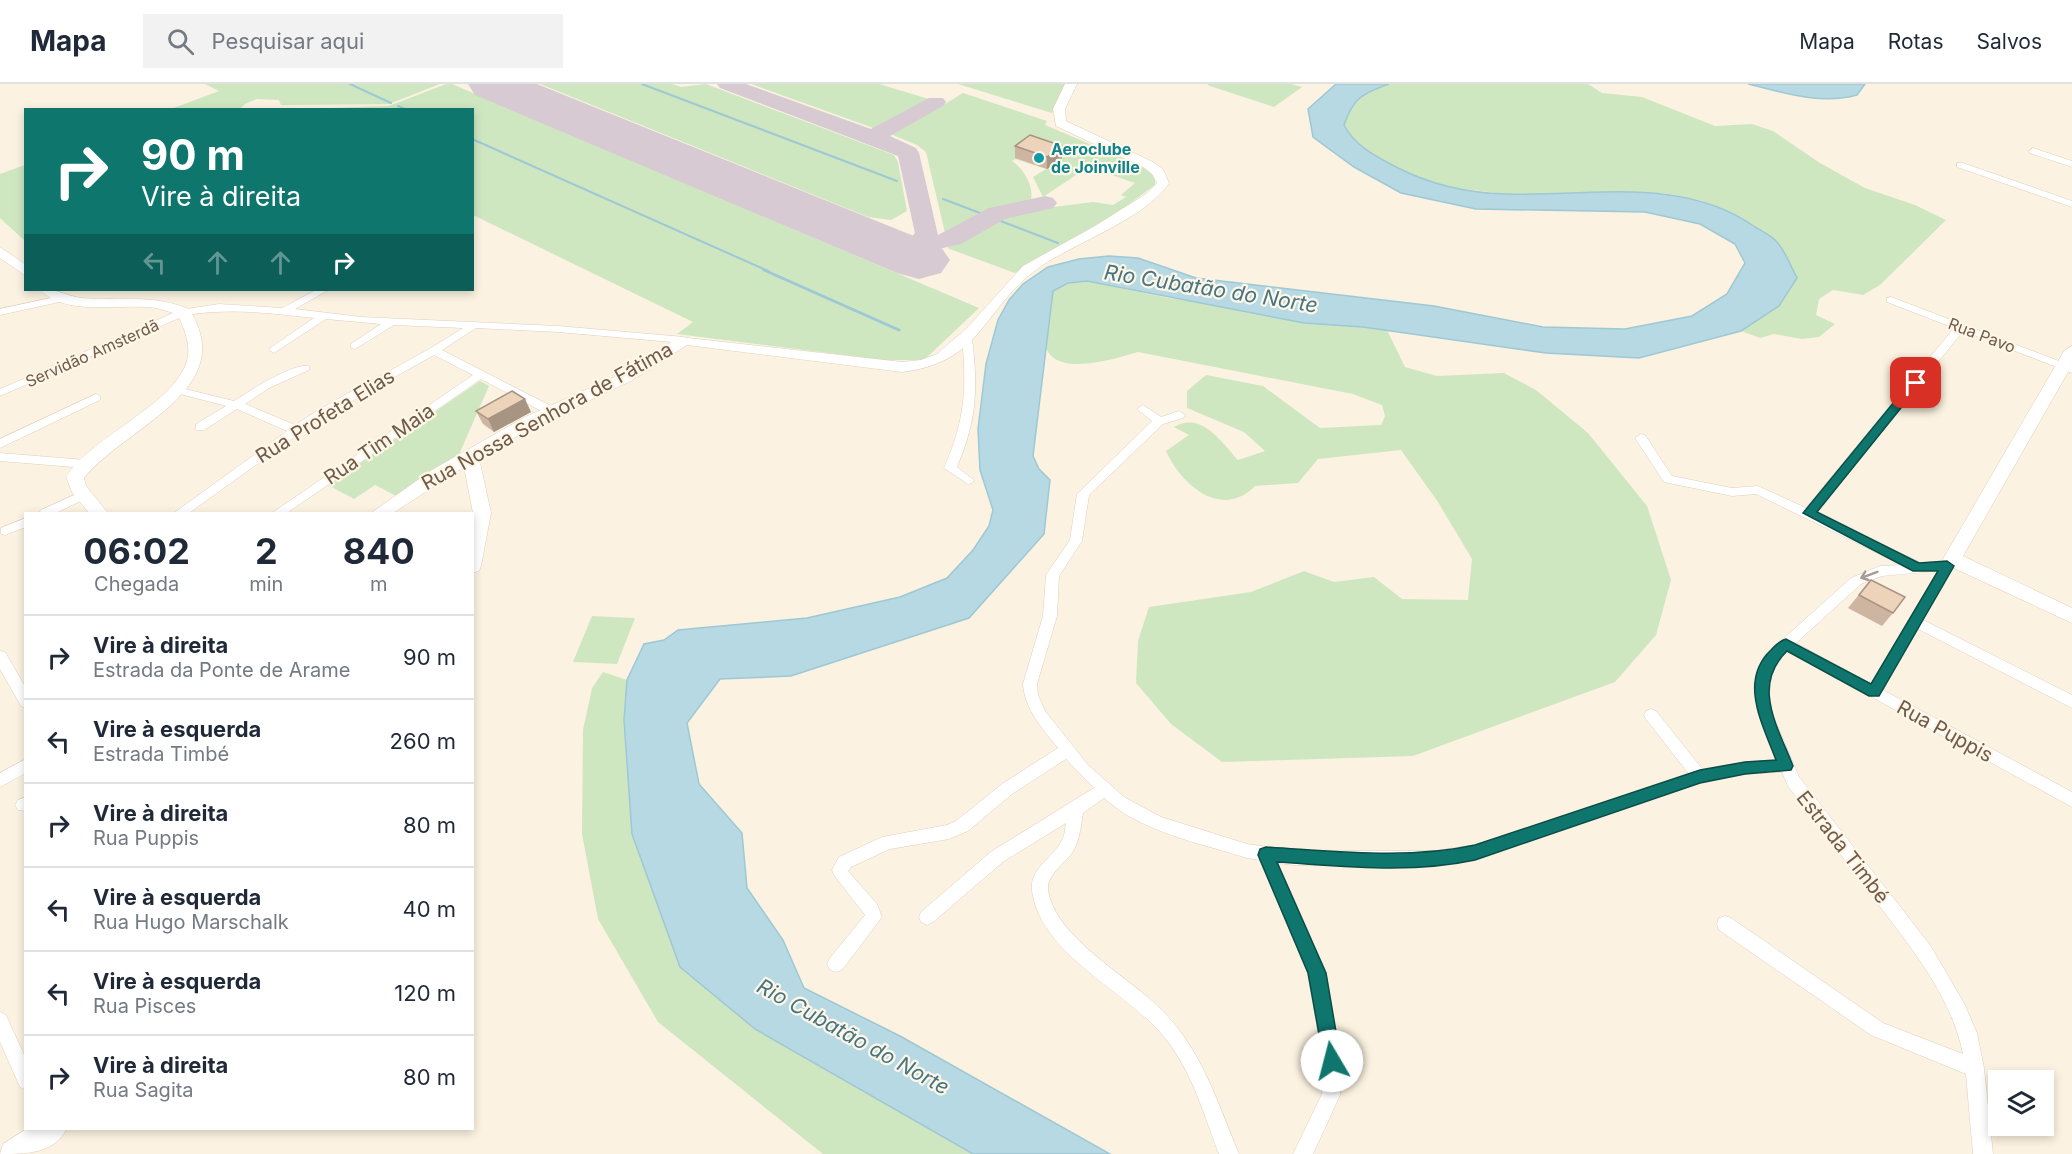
<!DOCTYPE html>
<html lang="pt">
<head>
<meta charset="utf-8">
<style>
	:root { --surface:#fff; --page:#f2f2f3; --text:#1f2937; --muted:#747a83; --line:#e0e1e3 }
	body { margin:0; font-family:Inter,sans-serif; background:var(--page); color:var(--text); height:100vh; display:flex; flex-direction:column; font-size:22px; white-space:nowrap }
	* { box-sizing:border-box; margin:0 }
	p { font-size:20px; color:var(--muted) }
	.icon { flex:none; width:33px; height:33px; fill:none; stroke:currentColor; stroke-width:2; stroke-linecap:round; stroke-linejoin:round }
	.map { position:relative; flex:1; overflow:hidden }
	.panel { position:absolute; left:24px; top:428px; width:450px; height:618px; display:flex; flex-direction:column; background:var(--surface); border-radius:0px; box-shadow:0 3px 9px #0003 }
	.panel>* { flex:none }
	.guide { position:absolute; left:24px; top:24px; width:450px; height:183px; border-radius:0px; box-shadow:0 3px 9px #0003; background:#0f766e; color:#fff; overflow:hidden }
	.fabs { position:absolute; left:1988px; top:986px; display:grid; gap:12px }
	.fabs a { display:grid; place-items:center; width:66px; height:66px; border-radius:0px; background:var(--surface); box-shadow:0 3px 9px #0003; font-size:30px }
	.pin { position:absolute; display:grid; place-items:center; width:51px; height:51px; color:#fff; margin:-26px; border-radius:12px; box-shadow:0 3px 9px #0006 }
	.me { position:absolute; width:66px; margin:-33px; rotate:352deg; stroke-linejoin:round; filter:drop-shadow(0 0 4px #0008) }
	.turn { display:flex; align-items:center; gap:21px; height:126px; padding:0 18px; font-size:27px }
	.turn .icon { width:78px; height:78px; stroke-width:2.5 }
	.turn b { display:block; font-size:42px; line-height:51px }
	.lanes { display:flex; align-items:center; height:57px; padding:0 18px; background:#0003; justify-content:center; gap:30px; direction:ltr }
	.lanes .off { opacity:.35 }
	.eta { display:flex; justify-content:space-evenly; align-items:center; height:102px; text-align:center }
	.eta b { font-size:36px; font-weight:700; line-height:42px }
	ul { padding:0; list-style:none }
	li { display:flex; align-items:center; gap:18px; height:84px; padding:0 18px; border-top:2px solid var(--line) }
	li div { flex:1 }
	li b { display:block; font-size:22px }
	li em { font-style:normal }
	header { display:flex; align-items:center; gap:36px; box-sizing:border-box; height:84px; padding:0 30px; background:var(--surface); border-bottom:2px solid var(--line) }
	header strong { font-size:28px }
	nav { display:flex; gap:33px; margin-inline-start:auto; font-size:21px }
	.search { width:420px; height:54px; background:var(--page); display:flex; align-items:center; gap:15px; box-sizing:border-box; padding:0 21px; border-radius:0px; color:var(--muted); font-size:22px }
	.map>svg:first-child { display:block }
	.green { fill:#cee7c1 }
	.water { fill:#b7d9e3; stroke:#9ec8d4; stroke-width:1.5 }
	.lines { fill:none; stroke-linecap:round; stroke-linejoin:round }
	.stream-far1 { stroke:#9ec8d4; stroke-width:2 }
	.stream { stroke:#9ec8d4; stroke-width:3 }
	.taxiway { fill:#d8cad2; fill-rule:evenodd }
	.runway { fill:#d8cad2; fill-rule:evenodd }
	.street-casing { stroke:#decfbe; stroke-width:1 }
	.secondary-casing { stroke:#e0ceb9; stroke-width:1 }
	.street { fill:#fff; fill-rule:evenodd }
	.secondary { fill:#fff; fill-rule:evenodd }
	.wall { fill:#cdb5a1 }
	.shaded-wall { fill:#a79483 }
	.building { fill:#eed3bb; stroke:#a79483; stroke-width:1.5 }
	.oneway { stroke:#a99c92 }
	.route { fill:#0f766e; stroke:#0a4d48; stroke-width:1.5 }
	.culture-dot { fill:#0f9aa8; stroke:#fef6e7; stroke-width:2 }
	.labels { text-anchor:middle; stroke-width:4.5; stroke-linejoin:round; paint-order:stroke }
	.far-culture-label { font-size:16px; font-weight:bold; fill:#0d838f; stroke:#fef6e7; text-anchor:start }
	.far-street-label { font-size:16px; fill:#705a4a; stroke:#fef6e7 }
	.street-label { font-size:20px; fill:#705a4a; stroke:#fef6e7 }
	.water-label { font-size:21px; font-style:italic; fill:#457483; stroke:#fef6e7 }
</style>
</head>
<body>
<header>
<strong>Mapa</strong>
<div class="search"><svg class="icon" aria-label="search" viewBox="0 0 24 24"><circle cx="10" cy="10" r="6"/><path d="M15 15l6 6"/></svg>Pesquisar aqui</div>
<nav><a>Mapa</a><a>Rotas</a><a>Salvos</a></nav>
</header>
<div class="map">
<svg width="2072" height="1070" viewBox="0 0 2072 1070">
	<rect width="100%" height="100%" fill="#fbf2e1"/>
	<g class="green">
		<path d="M205,0H440L389,20L281,21L279,16L257,15L245,20L240,25H171L219,7Z"/>
		<path d="M446,0H452L979,224L924,276H884L677,250L693,238L473,131L472,26H275L389,22Z"/>
		<path d="M540,0H672L681,3L706,0L894,71L898,78L907,127L891,136L868,133Z"/>
		<path d="M751,0H879L932,16L876,45Z"/>
		<path d="M958,0H1065L1052,29Z"/>
		<path d="M1209,0H1291L1302,3L1274,23L1207,1Z"/>
		<path d="M1389,0H1588L1602,9L1642,13L1715,42L1752,40L1773,47L1820,79L1865,104L1915,121L1946,136L1880,201L1863,211L1833,206L1819,215L1816,231L1835,240L1819,253L1802,255L1774,250L1760,254L1741,247L1779,222L1797,194L1703,117L1664,109L1505,110L1456,104L1414,92L1371,70L1351,54L1344,41C1354,14 1363,9 1389,0Z"/>
		<path d="M963,9L1047,37L1045,41L1125,75L1126,79L1144,84L1155,93V101L1113,132L1015,189L947,164L1007,129L1093,118L1113,121L1126,113L1121,111L1135,99L1088,83L1043,113L1033,93L1046,85L1015,75L1012,77C1023,84 1034,102 1031,115L1022,120L988,128L946,153L926,68L917,61L888,49L939,19L945,20Z"/>
		<path d="M25,81L26,155L24,156L0,134V90Z"/>
		<path d="M1087,197L1168,214L1387,246L1405,283L1437,292L1504,289L1536,306L1588,349L1647,422L1671,496L1656,551L1615,598L1413,672L1222,678L1171,640L1136,599L1138,557L1149,523L1251,508L1304,487L1334,498L1374,493L1402,515L1468,516L1472,475L1438,418L1401,366L1318,375L1298,399L1255,402C1222,436 1181,401 1166,367L1189,351L1174,343C1202,327 1221,358 1238,376L1265,367L1244,348L1187,324V307L1206,291L1263,302L1320,344L1381,341L1385,332L1382,321L1353,310L1138,268C1117,274 1051,296 1045,259C1043,247 1052,221 1053,207L1068,199Z"/>
		<path d="M480,297L489,302L457,375L396,412L375,401L354,415L328,401Z"/>
		<path d="M592,532L635,534L617,580L573,578Z"/>
		<path d="M603,588L627,596L624,636L755,945L973,1070H823L658,938L598,835L582,750L583,646L592,604Z"/>
	</g>
	<g class="water">
		<path d="M1336,0H1389C1363,9 1353,14 1344,41C1355,62 1375,72 1396,83C1429,100 1468,109 1506,110C1590,113 1681,91 1755,143C1762,147 1772,152 1777,158C1786,168 1791,183 1797,194L1779,222L1741,247L1639,274L1546,269L1363,243L1304,239L1087,197L1068,199L1053,207L1033,372L1039,385L1050,396L1044,450L969,534L791,592L720,595L687,639L699,700L742,749L747,804L783,856L804,904L900,952L1110,1070H973L755,945L680,883L632,750L624,636L627,596L644,560L664,556L678,546L807,534L900,513L947,494L973,466L989,442L993,426L980,386L978,345L986,280L998,236L1009,216L1023,200L1048,183L1079,175L1109,172L1138,174L1196,194L1434,222L1543,243L1625,245L1692,232L1727,210L1745,179L1735,160L1700,140L1645,128L1476,125L1401,109L1354,83L1313,53L1308,25Z"/>
		<path d="M1748,0H1865L1857,11C1821,21 1784,9 1748,0Z"/>
	</g>
	<g class="lines">
		<g class="stream-far1">
			<path d="M350,0L391,19"/>
			<path d="M642,0L897,97"/>
			<path d="M398,22L407,26"/>
			<path d="M472,55L768,187"/>
			<path d="M943,115L980,129"/>
			<path d="M998,136L1058,159"/>
		</g>
		<path class="stream" d="M764,186L899,246"/>
		<path class="taxiway" d="M717,0H746L871,45L929,14H943L946,18L943,22L890,52L916,64L919,69L938,151L989,124L1045,112L1053,114L1057,119L1053,124L1005,135L961,160L907,172L878,167L875,162L878,157L887,155L908,157L915,149L898,72L720,4Z"/>
		<path class="runway" d="M468,0H537L941,163L950,176L941,189L919,195L897,189L475,11Z"/>
		<g class="street-casing">
			<g id="street">
				<path d="M2033,64L2072,77V83L2030,69L2029,67Z"/>
				<path d="M1957,79H1963L2072,117V123L1957,83Z"/>
				<path d="M316,206H328L295,225L361,233L558,242L684,253L689,256L684,259L558,248L476,244L442,266L555,324V330H547L481,295L287,429H272L473,291L434,271L318,336L189,429H174L287,347L237,325L204,346H196V340L226,322L173,308V304L177,303L234,317C249,307 293,279 309,282V286L269,304L245,320L295,341C349,305 409,280 463,244L394,241L355,265L351,264V260L381,240L326,235L274,269L269,266L270,264L314,234C269,229 232,224 186,231L0,312V305L180,226L219,220L282,224Z"/>
				<path d="M60,212L64,213V217L0,231V225Z"/>
				<path d="M1891,213L2072,282V289L1963,247L1816,429L1921,479L1944,478L1950,473L1955,475L1956,478L1954,482L1923,536L2072,611V624L1918,545L1883,606L2072,708V723L1788,567L1775,579L1768,600L1772,629L1799,693L1930,861L1964,919L1977,949L1984,984L1993,1070H1973L1966,990L1871,951L1719,846L1717,840L1719,834L1725,832L1731,834L1883,939L1963,970C1951,910 1908,860 1872,812C1844,775 1816,738 1788,702L1782,688L1745,690L1700,699L1475,775L1433,781H1295L1277,779L1326,889L1341,977L1340,1011L1313,1070H1293L1322,1010L1323,977L1308,889L1260,776L1247,774C1200,759 1141,748 1104,714L1083,729C1081,741 1080,753 1075,764C1068,778 1047,789 1048,805C1053,848 1115,885 1145,911C1199,955 1213,1008 1239,1070H1219C1204,1031 1192,987 1165,954C1127,906 1042,873 1032,807C1029,787 1050,775 1059,761C1064,755 1065,747 1066,739L1004,777L933,838L927,841L921,838L919,833L921,828L992,767L1094,704L1066,675L1012,710L968,747L949,755L890,765L851,783L848,787L877,820L882,833L842,886L836,888L830,886L827,880L830,874L865,831L834,791L832,786L839,773L882,753L947,741L956,737L1002,700L1058,664C1042,644 1025,626 1023,600L1043,532L1046,491L1070,456L1077,410L1152,337L1137,325L1143,321L1161,333L1179,327L1185,331L1183,334L1163,340L1089,411L1082,457L1059,492L1057,532L1037,600L1038,611L1045,627L1088,681L1124,713L1161,733L1247,760L1295,767H1433L1475,761L1689,690L1646,635L1644,631L1646,627L1651,625L1656,627L1703,686L1745,678L1777,676L1758,629L1754,600L1764,572L1851,494L1880,482L1902,481L1756,410L1732,412L1664,398L1635,354L1641,350L1645,351L1672,392L1732,404L1758,402L1806,424L1954,244L1887,218V214ZM1938,487L1871,600L1796,559L1861,500L1882,492Z"/>
				<path d="M967,251L972,254C978,304 977,336 957,383L974,396L972,399L968,400L944,384C965,337 967,304 962,254Z"/>
				<path d="M96,310L100,312V316L0,364V355Z"/>
				<path d="M0,369L86,376L92,380L86,384L0,377Z"/>
				<path d="M83,407L89,411L87,414L56,429H39L41,426Z"/>
				<path d="M26,434V443L5,451L1,450V444Z"/>
				<path d="M0,567L5,568L26,604V624L21,622L0,585Z"/>
				<path d="M26,675V689L0,703V689Z"/>
				<path d="M26,713V727L18,726L15,721L18,716Z"/>
				<path d="M0,928L6,931L26,975V1006L20,1003L0,958Z"/>
			</g>
		</g>
		<g class="secondary-casing">
			<g id="secondary">
				<path d="M1065,0H1077L1065,25L1066,37L1153,78L1163,85L1169,99C1147,134 1074,159 1040,183C982,223 985,278 902,288L687,261L631,297L537,341L479,374L491,429L481,482L479,487L472,489L473,429L464,383L393,429H371L432,386L525,333L619,291L679,253L902,278L921,276L937,270L967,244L1023,182L1095,142L1146,110L1157,99L1152,90L1145,84L1056,42L1053,25Z"/>
				<path d="M0,163L26,181V192L0,174Z"/>
				<path d="M41,206C56,204 66,212 82,214C121,217 151,210 189,225C241,306 125,343 84,394L86,402L108,429H89L72,408L66,393C92,351 183,317 188,271C190,257 183,243 178,231C167,227 157,223 146,223C116,221 62,231 41,206Z"/>
				<path d="M2072,262V281L1963,472L2072,524V539L1945,480L1943,475L2064,267Z"/>
				<path d="M28,1044H67C55,1070 25,1070 0,1070L3,1060Z"/>
			</g>
		</g>
		<use href="#street" class="street"/>
		<use href="#secondary" class="secondary"/>
	</g>
	<g class="wall">
		<path d="M1015,62L1062,74L1047,85L1015,74Z"/>
		<path d="M476,327L531,328L494,348L483,340Z"/>
		<path d="M1871,496L1893,529L1882,542L1848,524Z"/>
	</g>
	<g class="shaded-wall">
		<path d="M1062,62V74L1047,85V73Z"/>
		<path d="M525,315L531,328L494,348L488,335Z"/>
	</g>
	<g class="building">
		<path d="M1030,51L1062,62L1047,73L1015,62Z"/>
		<path d="M512,307L525,315L488,335L476,327Z"/>
		<path d="M1871,496L1905,513L1893,529L1859,511Z"/>
	</g>
	<defs><path id="oneway-shaft" d="M-6 0H5M1.5-3L5.5 0L1.5 3" fill="none" stroke-width="1.6" stroke-linecap="round" stroke-linejoin="round" transform="scale(1.5)"/></defs>
	<use class="oneway" href="#oneway-shaft" transform="translate(1869 491) rotate(159)"/>
	<path class="route" d="M1912,296L1921,299L1817,428L1919,479L1947,477L1954,482L1879,612H1869L1787,567C1751,602 1778,643 1793,682L1791,686L1745,690L1700,699L1475,776C1411,790 1342,782 1277,778L1326,889L1341,977L1338,984L1332,987L1325,984L1308,889L1258,771L1260,765L1266,763C1334,767 1407,776 1475,761L1700,686L1745,678L1776,676C1763,641 1738,597 1771,566C1776,561 1779,557 1786,555L1871,600L1938,487H1913L1803,429Z"/>
	<circle class="culture-dot" cx="1039" cy="74" r="6"/>
	<g class="labels">
		<g class="far-culture-label">
			<text x="1051" y="71">Aeroclube<tspan x="1051" dy="18">de Joinville</tspan></text>
		</g>
		<g class="far-street-label">
			<text transform="translate(1982 251) rotate(21)" y="6">Rua Pavo</text>
			<text transform="translate(92 269) rotate(-24)" y="6">Servidão Amsterdã</text>
		</g>
		<g class="street-label">
			<text transform="translate(325 332) rotate(-32)" y="7">Rua Profeta Elias</text>
			<text transform="translate(547 332) rotate(-29)" y="7">Rua Nossa Senhora de Fátima</text>
			<text transform="translate(379 360) rotate(-34)" y="7">Rua Tim Maia</text>
			<text transform="translate(1945 647) rotate(29)" y="7">Rua Puppis</text>
			<text transform="translate(1843 763) rotate(52)" y="7">Estrada Timbé</text>
		</g>
		<g class="water-label">
			<text transform="translate(1211 205) rotate(9)" y="7">Rio Cubatão do Norte</text>
			<text transform="translate(853 953) rotate(29)" y="7">Rio Cubatão do Norte</text>
		</g>
	</g>
</svg>
<div class="fabs">
<a><svg class="icon" aria-label="layers" viewBox="0 0 24 24"><path d="M12 4l9 5-9 5-9-5zM3 14l9 5 9-5"/></svg></a>
</div>
<div class="pin" style="left:1916px;top:299px;background:#d93025"><svg class="icon" aria-label="arrive" viewBox="0 0 24 24"><path d="M6 21V4h12l-3 4 3 4H6"/></svg></div>
<svg class="me" style="left:1332px;top:977px" viewBox="-20 -20 40 40"><circle r="19" fill="#fff"/><path d="M0-13L10 11 0 6-10 11z" fill="#0f766e"/></svg>
<div class="guide">
<div class="turn"><svg class="icon" aria-label="right" viewBox="0 0 24 24"><path d="M7 20v-9h11M14 6l5 5-5 5"/></svg><div><b>90 m</b>Vire à direita</div></div>
<div class="lanes"><svg class="icon off" aria-label="left" viewBox="0 0 24 24"><path d="M17 20v-9H6M10 6l-5 5 5 5"/></svg><svg class="icon off" aria-label="ahead" viewBox="0 0 24 24"><path d="M12 20V5M6 11l6-6 6 6"/></svg><svg class="icon off" aria-label="ahead" viewBox="0 0 24 24"><path d="M12 20V5M6 11l6-6 6 6"/></svg><svg class="icon" aria-label="right" viewBox="0 0 24 24"><path d="M7 20v-9h11M14 6l5 5-5 5"/></svg></div>
</div>
<section class="panel">
<div class="eta">
<div><b>06:02</b><p>Chegada</p></div>
<div><b>2</b><p>min</p></div>
<div><b>840</b><p>m</p></div>
</div>
<ul>
<li><svg class="icon" aria-label="right" viewBox="0 0 24 24"><path d="M7 20v-9h11M14 6l5 5-5 5"/></svg><div><b>Vire à direita</b><p>Estrada da Ponte de Arame</p></div><em>90 m</em></li>
<li><svg class="icon" aria-label="left" viewBox="0 0 24 24"><path d="M17 20v-9H6M10 6l-5 5 5 5"/></svg><div><b>Vire à esquerda</b><p>Estrada Timbé</p></div><em>260 m</em></li>
<li><svg class="icon" aria-label="right" viewBox="0 0 24 24"><path d="M7 20v-9h11M14 6l5 5-5 5"/></svg><div><b>Vire à direita</b><p>Rua Puppis</p></div><em>80 m</em></li>
<li><svg class="icon" aria-label="left" viewBox="0 0 24 24"><path d="M17 20v-9H6M10 6l-5 5 5 5"/></svg><div><b>Vire à esquerda</b><p>Rua Hugo Marschalk</p></div><em>40 m</em></li>
<li><svg class="icon" aria-label="left" viewBox="0 0 24 24"><path d="M17 20v-9H6M10 6l-5 5 5 5"/></svg><div><b>Vire à esquerda</b><p>Rua Pisces</p></div><em>120 m</em></li>
<li><svg class="icon" aria-label="right" viewBox="0 0 24 24"><path d="M7 20v-9h11M14 6l5 5-5 5"/></svg><div><b>Vire à direita</b><p>Rua Sagita</p></div><em>80 m</em></li>
</ul>
</section>
</div>
</body>
</html>
